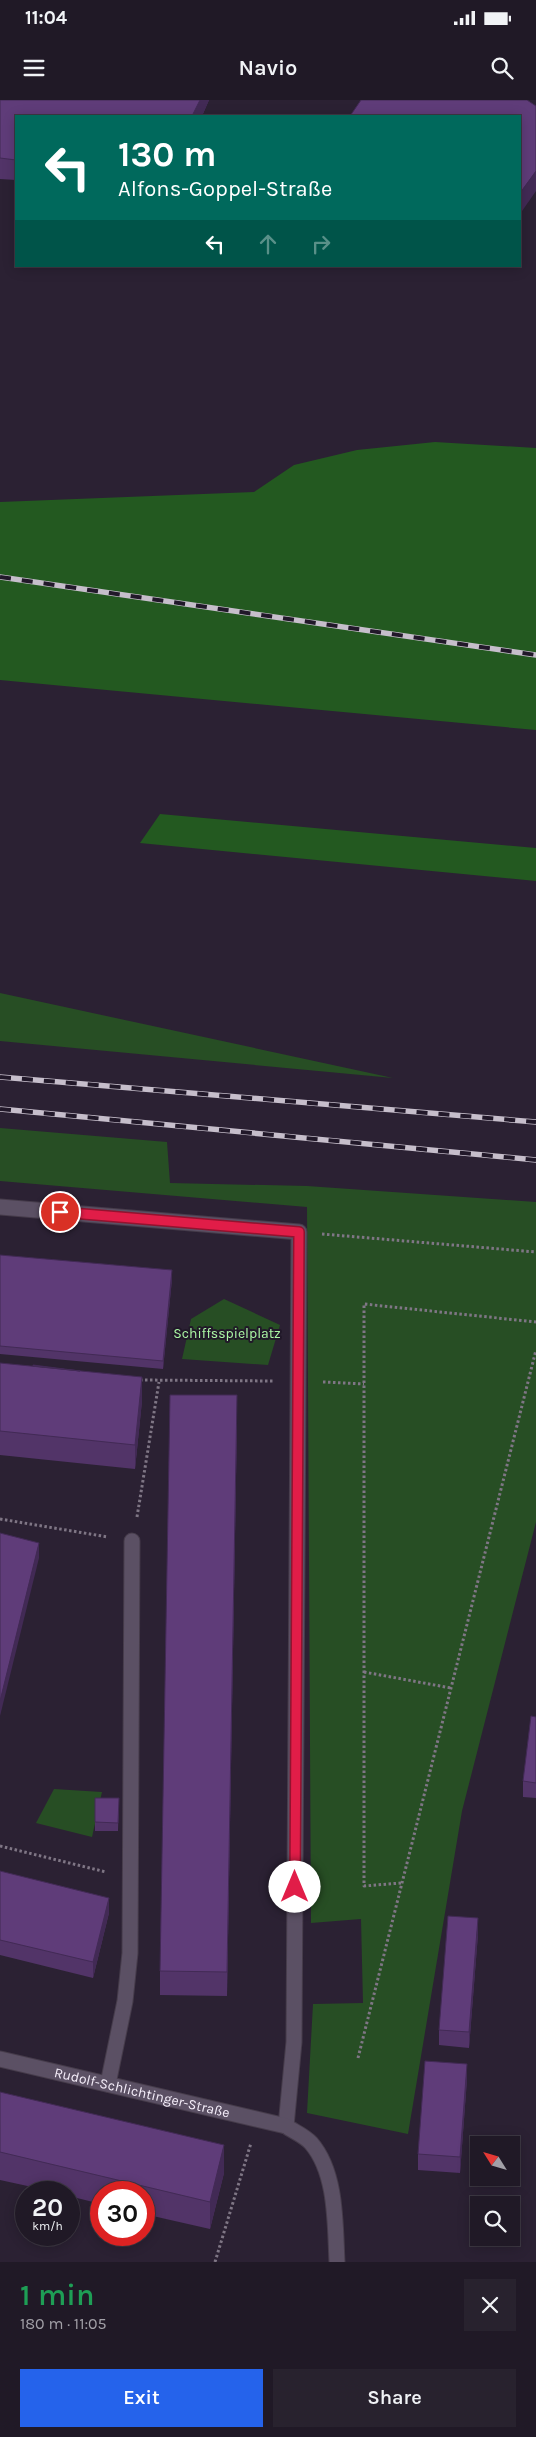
<!DOCTYPE html>
<html lang="en">
<head>
<meta charset="utf-8">
<style>
	:root { --surface:#201926; --page:#28222e; --text:#f1f3f6; --muted:#a2a0a7; --line:#3d3843; --accent:#2563eb }
	body { margin:0; font-family:Karla,sans-serif; background:var(--page); color:var(--text); height:100vh; display:flex; flex-direction:column; font-size:19px; white-space:nowrap }
	* { box-sizing:border-box; margin:0 }
	p { font-size:16px; color:var(--muted) }
	.icon { flex:none; width:28px; height:28px; fill:none; stroke:currentColor; stroke-width:2; stroke-linecap:round; stroke-linejoin:round }
	.map { position:relative; height:2162px; overflow:hidden }
	.drawer { display:flex; flex-direction:column; background:var(--surface); flex:1 }
	.drawer>* { flex:none }
	.hud { position:absolute; left:15px; top:15px; width:506px; height:152px; border-radius:0px; box-shadow:0 2px 12px #0003,0 0 0 1px var(--line); background:#00695c; color:#fff; overflow:hidden }
	.needle { width:32px; rotate:307deg }
	.buttons { position:absolute; left:470px; top:2036px; display:grid; gap:10px }
	.buttons a { display:grid; place-items:center; width:50px; height:50px; border-radius:0px; background:var(--surface); box-shadow:0 2px 12px #0003,0 0 0 1px var(--line); font-size:25px }
	.speed { position:absolute; left:15px; top:2081px; display:flex; gap:10px; font-size:25px; font-weight:700; text-align:center }
	.speed>* { display:grid; place-content:center; width:65px; height:65px; border-radius:50%; background:var(--surface); box-shadow:0 2px 12px #0003,0 0 0 1px var(--line); line-height:1 }
	.speed small { font-size:12px; font-weight:400 }
	.speed .limit { border:8px solid #d22; background:#fff; color:#111 }
	.pin { position:absolute; display:grid; place-items:center; width:42px; height:42px; color:#fff; margin:-21px; border:2px solid #fff; border-radius:50%; box-shadow:0 1px 5px #0007 }
	.me { position:absolute; width:55px; margin:-28px; rotate:0deg; stroke-linejoin:round; filter:drop-shadow(0 0 4px #0008) }
	.turn { display:flex; align-items:center; gap:18px; height:105px; padding:0 20px; font-size:22px }
	.turn .icon { width:65px; height:65px; stroke-width:2.5 }
	.turn b { display:block; font-size:35px; line-height:42px }
	.lanes { display:flex; align-items:center; height:48px; padding:0 20px; background:#0003; justify-content:center; gap:25px; direction:ltr }
	.lanes .off { opacity:.35 }
	.round { display:grid; place-items:center; flex:none; width:52px; height:52px; border-radius:0px; background:var(--page) }
	.headline { display:flex; align-items:center; justify-content:space-between; height:85px; padding:0 20px }
	h1 { font-size:30px; font-weight:600; line-height:38px; color:#1e9e55 }
	.action { display:flex; gap:10px; margin-top:auto; padding:10px 20px }
	.action a { flex:1; height:58px; border-radius:0px; background:var(--accent); color:#fff; font-size:20px; font-weight:600; line-height:58px; text-align:center }
	.action a+a { background:var(--page); color:var(--text) }
	.status { display:flex; justify-content:space-between; align-items:center; height:35px; padding:0 25px; background:var(--surface); direction:ltr }
	.status svg { height:14px; fill:currentColor }
	header { display:flex; justify-content:space-between; align-items:center; height:65px; padding:0 20px; background:var(--surface); font-size:22px; font-weight:600 }
	.map>svg:first-child { display:block }
	.green { fill:#274e24 }
	.forest { fill:#235920 }
	.lines { fill:none; stroke-linecap:round; stroke-linejoin:round }
	.minor-casing { stroke:#463c4b; stroke-width:17 }
	.path { stroke:#7f7685; stroke-width:3; stroke-dasharray:2.5 2.5; stroke-linecap:butt }
	.minor { stroke:#5b5064; stroke-width:15 }
	.rail-casing { stroke:#c6becb; stroke-width:5.5 }
	.rail { stroke:#211829; stroke-width:4; stroke-dasharray:11; stroke-linecap:butt }
	.wall { fill:#523468 }
	.shaded-wall { fill:#422a55 }
	.building { fill:#5f3c79; stroke:#422a55 }
	.route-casing { stroke:#92132f; stroke-width:12 }
	.route { stroke:#e11d48; stroke-width:9 }
	.labels { text-anchor:middle; stroke-width:4; stroke-linejoin:round; paint-order:stroke }
	.park-label { font-size:14px; fill:#acf8a5; stroke:#211829 }
	.street-label { font-size:14px; fill:#f5eefa; stroke:#211829 }
</style>
</head>
<body>
<div class="status"><b>11:04</b><svg viewBox="0 0 49 12"><path d="M0 12V9h3v3zM5 12V6h3v6zM10 12V3h3v9zM15 12V0h3v12zM26 1h20v11H26zM47 4h2v5h-2z"/></svg></div>
<header><svg class="icon" aria-label="menu" viewBox="0 0 24 24"><path d="M4 6h16M4 12h16M4 18h16"/></svg>Navio<svg class="icon" aria-label="search" viewBox="0 0 24 24"><circle cx="10" cy="10" r="6"/><path d="M15 15l6 6"/></svg></header>
<div class="map">
<svg width="536" height="2162" viewBox="0 0 536 2162">
	<rect width="100%" height="100%" fill="#2b2133"/>
	<g class="green">
		<path d="M0,893L393,978L0,941Z"/>
		<path d="M0,1028L167,1042L170,1083L307,1086L536,1102V1422L462,1711L408,2034L307,2013L313,1904L363,1903L361,1819L311,1823L307,1107L0,1081Z"/>
		<path d="M224,1199L280,1225L268,1265L182,1259L191,1219Z"/>
		<path d="M54,1689L102,1692L92,1737L36,1723Z"/>
	</g>
	<g class="forest">
		<path d="M435,342L536,348V630L0,580V402L254,392L294,365L357,350Z"/>
		<path d="M160,714L536,748V781L140,743Z"/>
	</g>
	<g class="lines">
		<g class="minor-casing">
			<g id="minor">
				<path d="M0,1107L299,1132L294,1942L286,2026"/>
				<path id="s1" d="M0,1959L286,2026C293,2031 305,2036 311,2043C337,2073 335,2125 337,2162"/>
				<path d="M108,1984L125,1901L130,1853L132,1441"/>
			</g>
		</g>
		<g class="path">
			<path d="M322,1134L536,1152"/>
			<path d="M140,1280L274,1281"/>
			<path d="M323,1282L364,1284"/>
			<path d="M137,1417L159,1282"/>
			<path d="M0,1419L108,1437"/>
			<path d="M364,1572L451,1588"/>
			<path d="M0,1746L106,1772"/>
			<path d="M401,1783L364,1786V1204L536,1222"/>
			<path d="M358,1958L536,1250"/>
			<path d="M215,2162L251,2043"/>
		</g>
		<use href="#minor" class="minor"/>
		<g class="rail-casing">
			<g id="rail">
				<path d="M0,477L536,555"/>
				<path d="M0,977L536,1022"/>
				<path d="M0,1009L536,1060"/>
			</g>
		</g>
		<use href="#rail" class="rail"/>
	</g>
	<g class="wall">
		<path d="M0,0H209L202,16H16V80L0,79Z"/>
		<path d="M0,1155L172,1179L163,1269L0,1254Z"/>
		<path d="M0,1263L142,1301L135,1369L0,1355Z"/>
		<path d="M237,1320L227,1896L160,1895V1871Z"/>
		<path d="M536,1617V1698L523,1697V1681Z"/>
		<path d="M95,1698H119L118,1731H95Z"/>
		<path d="M0,1771L109,1813L93,1878L0,1855Z"/>
		<path d="M478,1834L469,1948L439,1945V1930Z"/>
		<path d="M467,1979L460,2073L418,2070V2054Z"/>
		<path d="M0,1992L224,2073L210,2129L144,2114V2092H101V2104L69,2096V2092H55L0,2080Z"/>
	</g>
	<g class="shaded-wall">
		<path d="M200,0H209L202,16H192Z"/>
		<path d="M536,71V91L520,114V93Z"/>
		<path d="M172,1170V1179L163,1269V1261Z"/>
		<path d="M142,1277V1301L135,1369V1345Z"/>
		<path d="M237,1295V1320L227,1896V1872Z"/>
		<path d="M39,1443V1458L0,1616V1601Z"/>
		<path d="M109,1798V1813L93,1878V1862Z"/>
		<path d="M478,1818V1834L469,1948V1932Z"/>
		<path d="M467,1964V1979L460,2073V2057Z"/>
		<path d="M224,2045V2073L210,2129V2102Z"/>
	</g>
	<g class="building">
		<path d="M0,0H200L192,16H16V60L0,58Z"/>
		<path d="M361,0H527L536,6V71L520,93V16H350Z"/>
		<path d="M0,1155L172,1170L163,1261L0,1246Z"/>
		<path d="M0,1263L142,1277L135,1345L0,1331Z"/>
		<path d="M33,1265L80,1271L33,1266Z"/>
		<path d="M170,1295H237L227,1872L160,1871Z"/>
		<path d="M0,1433L39,1443L0,1601Z"/>
		<path d="M531,1616L536,1617V1683L523,1681Z"/>
		<path d="M95,1698H119L118,1723L95,1722Z"/>
		<path d="M0,1771L109,1798L93,1862L0,1840Z"/>
		<path d="M448,1816L478,1818L469,1932L439,1930Z"/>
		<path d="M425,1961L467,1964L460,2057L418,2054Z"/>
		<path d="M0,1992L224,2045L210,2102L0,2052Z"/>
	</g>
	<g class="lines">
		<g class="route-casing">
			<path id="route" d="M60,1112L299,1132L295,1787"/>
		</g>
		<use href="#route" class="route"/>
	</g>
	<g class="labels">
		<g class="park-label">
			<text x="227" y="1238">Schiffsspielplatz</text>
		</g>
		<g class="street-label">
			<text dy="5" stroke="none"><textPath href="#s1" startOffset="146">Rudolf-Schlichtinger-Straße</textPath></text>
		</g>
	</g>
</svg>
<div class="buttons">
<a><svg class="needle" viewBox="-14 -14 28 28"><path d="M0-13l5 13h-10z" fill="#e53935"/><path d="M0 13l5-13h-10z" fill="#a2a0a7"/></svg></a>
<a><svg class="icon" aria-label="search" viewBox="0 0 24 24"><circle cx="10" cy="10" r="6"/><path d="M15 15l6 6"/></svg></a>
</div>
<div class="speed"><div>20<small>km/h</small></div><div class="limit">30</div></div>
<div class="pin" style="left:60px;top:1112px;background:#d93025"><svg class="icon" aria-label="arrive" viewBox="0 0 24 24"><path d="M6 21V4h12l-3 4 3 4H6"/></svg></div>
<svg class="me" style="left:295px;top:1787px" viewBox="-20 -20 40 40"><circle r="19" fill="#fff"/><path d="M0-13L10 11 0 6-10 11z" fill="#e11d48"/></svg>
<div class="hud">
<div class="turn"><svg class="icon" aria-label="left" viewBox="0 0 24 24"><path d="M17 20v-9H6M10 6l-5 5 5 5"/></svg><div><b>130 m</b>Alfons-Goppel-Straße</div></div>
<div class="lanes"><svg class="icon" aria-label="left" viewBox="0 0 24 24"><path d="M17 20v-9H6M10 6l-5 5 5 5"/></svg><svg class="icon off" aria-label="ahead" viewBox="0 0 24 24"><path d="M12 20V5M6 11l6-6 6 6"/></svg><svg class="icon off" aria-label="right" viewBox="0 0 24 24"><path d="M7 20v-9h11M14 6l5 5-5 5"/></svg></div>
</div>
</div>
<section class="drawer">
<div class="headline"><div><h1>1 min</h1><p>180 m · 11:05</p></div><a class="round"><svg class="icon" aria-label="close" viewBox="0 0 24 24"><path d="M6 6l12 12M18 6L6 18"/></svg></a></div>
<div class="action"><a>Exit</a><a>Share</a></div>
</section>
</body>
</html>
